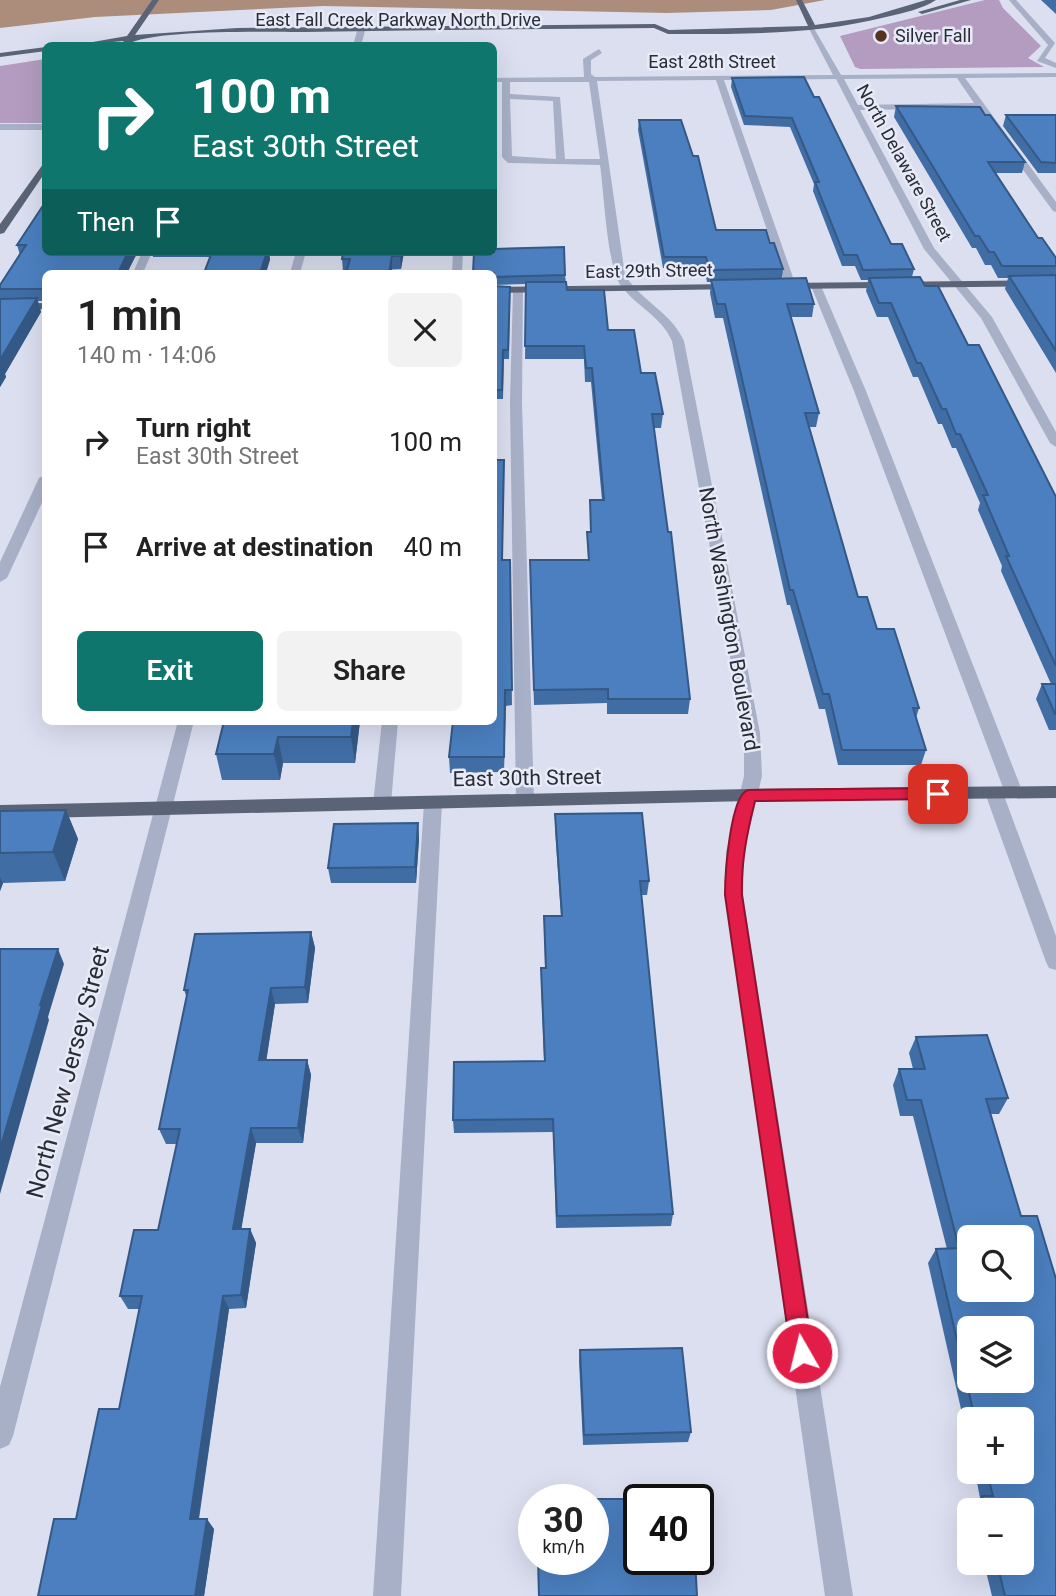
<!DOCTYPE html>
<html lang="en">
<head>
<meta charset="utf-8">
<style>
	:root { --surface:#fff; --page:#f2f2f2; --text:#222; --muted:#767676; --accent:#0f766e }
	body { margin:0; font-family:Roboto,sans-serif; background:var(--page); color:var(--text); height:100vh; display:flex; flex-direction:column; font-size:26px; white-space:nowrap }
	* { box-sizing:border-box; margin:0 }
	p { font-size:23px; color:var(--muted) }
	.icon { flex:none; width:38px; height:38px; fill:none; stroke:currentColor; stroke-width:2; stroke-linecap:round; stroke-linejoin:round }
	.map { position:relative; flex:1; overflow:hidden }
	.drawer { position:absolute; left:42px; top:270px; width:455px; height:455px; display:flex; flex-direction:column; background:var(--surface); border-radius:10px; box-shadow:0 7px 28px #0002 }
	.drawer>* { flex:none }
	.banner { position:absolute; left:42px; top:42px; width:455px; height:214px; border-radius:10px; box-shadow:0 7px 28px #0002; background:#0f766e; color:#fff; overflow:hidden }
	.tools { position:absolute; left:957px; top:1225px; display:grid; gap:14px }
	.tools a { display:grid; place-items:center; width:77px; height:77px; border-radius:10px; background:var(--surface); box-shadow:0 7px 28px #0002; font-size:35px }
	.speed { position:absolute; left:518px; top:1484px; display:flex; gap:14px; font-size:35px; font-weight:700; text-align:center }
	.speed>* { display:grid; place-content:center; width:91px; height:91px; border-radius:50%; background:var(--surface); box-shadow:0 7px 28px #0002; line-height:1 }
	.speed small { font-size:18px; font-weight:400 }
	.speed .limit { border:4px solid #111; border-radius:10px; background:#fff; color:#111 }
	.pin { position:absolute; display:grid; place-items:center; width:60px; height:60px; color:#fff; margin:-30px; border-radius:14px; box-shadow:0 4px 10px #0006 }
	.me { position:absolute; width:77px; margin:-38px; rotate:352deg; stroke-linejoin:round; filter:drop-shadow(0 0 5px #0008) }
	.turn { display:flex; align-items:center; gap:24px; height:147px; padding:0 35px; font-size:32px }
	.turn .icon { width:91px; height:91px; stroke-width:2.5 }
	.turn b { display:block; font-size:49px; line-height:60px }
	.then { display:flex; align-items:center; height:66px; padding:0 35px; background:#0003; gap:14px; font-size:26px }
	.round { display:grid; place-items:center; flex:none; width:74px; height:74px; border-radius:10px; background:var(--page) }
	.headline { display:flex; align-items:center; justify-content:space-between; height:119px; padding:0 35px }
	h1 { font-size:42px; font-weight:600; line-height:52px }
	.primary-button { display:flex; gap:14px; margin-top:auto; padding:14px 35px }
	.primary-button a { flex:1; height:80px; border-radius:10px; background:var(--accent); color:#fff; font-size:28px; font-weight:600; line-height:80px; text-align:center }
	.primary-button a+a { background:var(--page); color:var(--text) }
	ul { padding:0; list-style:none }
	li { display:flex; align-items:center; gap:21px; height:105px; padding:0 35px }
	li div { flex:1 }
	li b { display:block; font-size:26px }
	li em { font-style:normal }
	.map>svg:first-child { display:block }
	.green { fill:#b39cbf }
	.water { fill:#ac8d7c }
	.lines { fill:none; stroke-linecap:round; stroke-linejoin:round }
	.minor { fill:#a8b0c8; fill-rule:evenodd }
	.major { fill:#5a6476; fill-rule:evenodd }
	.wall { fill:#406da4 }
	.shaded-wall { fill:#345986 }
	.building { fill:#4b7fbf; stroke:#345986; stroke-width:2; fill-rule:evenodd }
	.route { fill:#e11d48; stroke:#92132f; stroke-width:2 }
	.poi-dot { fill:#543420; stroke:#e8eaf8; stroke-width:2.5 }
	.labels { text-anchor:middle; stroke-width:5; stroke-linejoin:round; paint-order:stroke }
	.far-street-label { font-size:18px; fill:#282d35; stroke:#e8eaf8 }
	.far-poi-label { font-size:18px; fill:#282d35; stroke:#e8eaf8; text-anchor:start }
	.street-label { font-size:21px; fill:#282d35; stroke:#e8eaf8 }
	.near-street-label { font-size:24px; fill:#282d35; stroke:#e8eaf8 }
</style>
</head>
<body>
<div class="map">
<svg width="1056" height="1596" viewBox="0 0 1056 1596">
	<rect width="100%" height="100%" fill="#dcdff0"/>
	<g class="green">
		<path d="M985,0H999L1003,8L1041,46L1028,58L1044,67L860,69L855,67L840,36Z"/>
		<path d="M45,59V123H0V66Z"/>
	</g>
	<path class="water" d="M0,0H825L771,10L667,13L323,6L95,17L0,28Z"/>
	<g class="lines">
		<g class="minor">
			<path d="M1009,0H1016L1055,43L1045,58L1056,63V68L1037,61L1048,45Z"/>
			<path d="M362,25L366,27L361,46H353L358,27Z"/>
			<path d="M812,25L841,75L1056,73V77L965,78L1056,202V212L1053,211L978,108L860,110L934,248L992,317L1056,432V447L1050,443L981,318L924,249L836,79L724,80L796,286L791,289L786,286L716,80L597,81L625,275C641,301 671,312 684,341L760,733L762,776L744,852L743,895L853,1596H825L725,895L726,852L744,776V733L672,341C661,316 637,307 621,286C607,267 604,192 600,165L508,163L502,157V82H494V78L584,77L583,59L599,49L602,53L591,60V74L595,77L833,75L808,27ZM957,78L974,103L858,105L844,79ZM510,82H589L600,159H565L560,97L510,94ZM510,99L553,101L556,159L512,156Z"/>
			<rect x="0" y="124" width="46" height="6"/>
			<path d="M142,252H152L143,273H133Z"/>
			<path d="M296,252H306L300,273H290Z"/>
			<path d="M453,252H463L462,273H452Z"/>
			<path d="M812,284L821,286L866,391L1023,793L1020,797H1008L1005,793L854,391L811,286Z"/>
			<path d="M518,287L523,290L522,402L534,801L531,806H519L516,801L510,402L513,290Z"/>
			<path d="M46,474V494L7,578L0,582V562L39,478Z"/>
			<path d="M178,721H194L13,1436L9,1445L0,1449V1387Z"/>
			<path d="M382,721H398L391,804L388,809H376L373,804Z"/>
			<path d="M994,787L1000,789L1003,793L1056,936V970L1049,968L1046,962L985,793L988,789Z"/>
			<path d="M433,797L439,798L442,803L401,1596H373L424,803L427,798Z"/>
		</g>
		<g class="major">
			<path d="M152,0H159L135,35L237,28L655,24L669,30L808,26L796,0H802L815,25L869,17L926,0H936C922,9 903,13 886,17C815,35 741,34 668,34L654,28C537,29 420,30 304,32C268,32 151,29 126,45L123,41L70,46L127,36Z"/>
			<path d="M960,0H971L922,14L918,12Z"/>
			<path d="M46,47V51L0,57V53Z"/>
			<path d="M46,160V171L4,233L0,234V224Z"/>
			<path d="M1056,280V286L784,289L779,286L784,283Z"/>
			<path d="M735,284L740,287L739,289L494,293V287Z"/>
			<path d="M46,303V309L0,310V304Z"/>
			<path d="M1056,786V798L749,801L0,819V805L749,789Z"/>
		</g>
	</g>
	<g class="wall">
		<path d="M1041,0H1056V14Z"/>
		<path d="M804,77L891,244L914,269L912,277L925,286L968,345L1056,497V730H1049L1036,699L1042,684H1051L1001,571L1002,566L978,510L980,503L956,448H952L942,424H938L918,377H913L888,317H877L866,291L868,280H861L855,266H842L813,191L814,184L790,127L744,125L731,87L732,78Z"/>
		<path d="M896,106L985,115L1025,162L1022,173H996L1038,238L1056,258V373L1005,289L1008,278H998L991,265H985L976,248H972L894,117Z"/>
		<path d="M1006,115H1056V173H1038L1003,126Z"/>
		<path d="M639,120L716,230L770,243L783,269L782,279L814,304L812,317H791L819,413L816,427H809L858,597L877,629L919,708L916,718L926,750L921,765H838L825,709H819L790,605H787L723,318H715L710,293L711,282H707L704,268H663L638,130Z"/>
		<path d="M46,201V252H139L135,257L127,273H46V301H38L41,312L5,374L6,377L0,387V285L20,255L17,245Z"/>
		<path d="M152,252H269L270,260L210,257H153Z"/>
		<path d="M343,252H404L401,269L343,272L342,259Z"/>
		<path d="M494,273L565,275L567,290L608,330L641,373L663,414L661,428H654L690,699L688,714H607V703L534,705L530,575L588,560L587,532H590V500H602L591,382H585L584,359H525L526,284L494,285Z"/>
		<path d="M494,286L510,287L509,359H504L503,399H494Z"/>
		<path d="M504,460L502,560H510L512,705L506,706L504,772L450,773L449,757Z"/>
		<path d="M224,721H360L355,763H283L280,780H222L216,754Z"/>
		<path d="M66,810L78,839L65,881L3,883L0,891V811Z"/>
		<path d="M555,814L649,881L647,895H641L673,1214L671,1226L556,1228L553,1132L454,1133L453,1120L544,1061L541,982V968H545L544,916H561L555,829Z"/>
		<path d="M418,823L419,839L416,883H331L328,868Z"/>
		<path d="M311,932L315,948L308,1003L275,1004L266,1060H307L311,1075L303,1143H256L241,1229H250L256,1243L246,1308L229,1309L199,1519L214,1529L204,1596H38L76,1519L119,1409L139,1309H128L120,1296L158,1230L177,1144H166L159,1129L187,998L184,990Z"/>
		<path d="M916,1037L1008,1098L999,1114H990L1056,1596H992L984,1563H1022V1510H973L972,1506L980,1498L975,1472H1022V1419H970V1449L928,1263L936,1249H947L913,1116H900L893,1085L899,1069H913L909,1053Z"/>
		<path d="M580,1350L691,1432L688,1442L583,1445L579,1361Z"/>
	</g>
	<g class="shaded-wall">
		<path d="M128,252H139L135,257L127,273H118Z"/>
		<path d="M264,252H269L270,260L266,273H260Z"/>
		<path d="M401,252H404L401,269L400,256Z"/>
		<path d="M392,256V273H389Z"/>
		<path d="M37,298L41,312L5,374L6,377L0,387V360Z"/>
		<path d="M353,721H360L355,763L351,737Z"/>
		<path d="M278,737L283,763L280,780L274,754Z"/>
		<path d="M66,810L78,839L65,881L53,852Z"/>
		<path d="M418,823L419,839L416,883L415,867Z"/>
		<path d="M0,877L3,883L0,891Z"/>
		<path d="M311,932L315,948L308,1003L305,987Z"/>
		<path d="M58,949L64,964L48,1017L49,1020L0,1194V1149L40,1005Z"/>
		<path d="M271,988L275,1004L264,1076L259,1060Z"/>
		<path d="M307,1060L311,1075L303,1143L298,1128Z"/>
		<path d="M251,1128L256,1143L239,1243L233,1229Z"/>
		<path d="M250,1229L256,1243L246,1308L241,1295Z"/>
		<path d="M223,1296L229,1309L197,1529L190,1519Z"/>
		<path d="M207,1519L214,1529L204,1596H195Z"/>
	</g>
	<g class="building">
		<path d="M804,77L814,97H819L891,244H902L914,269L863,270L857,255H844L815,182H819L792,118L745,116L732,78Z"/>
		<path d="M896,106L980,107L985,115H990L1025,162H988L1038,238H1042L1056,258V266H1002L994,252H989L979,236H975Z"/>
		<path d="M1006,115H1056V163L1041,162Z"/>
		<path d="M639,120H681L693,156H698L716,230H766L770,243H774L783,269L709,270L706,257H664Z"/>
		<path d="M46,201V252H128L118,273H46V285L44,289H0V285L26,245H17Z"/>
		<path d="M564,247L565,275L494,277V273H473L474,252H494V249Z"/>
		<path d="M212,252H267L260,273H204Z"/>
		<path d="M343,252H401L400,256H392L389,273H346L350,259H342Z"/>
		<path d="M1056,275V351L1009,276Z"/>
		<path d="M920,277L925,286H938L968,345H979L1056,497V666L1006,556H1009L983,495H988L960,434H956L946,409H942L921,363H917L891,303H879L869,278Z"/>
		<path d="M806,278L814,304H787L819,413H805L858,597H867L877,629H894L919,708H913L926,750H842L829,694H823L793,590H790L725,304H717L711,280Z"/>
		<path d="M526,282H566L567,290H604L608,330H634L641,373H655L663,414H652L668,532H671L690,699H608V689L534,690L530,560H589L587,532H591L590,500H604L592,368H586L584,346H525Z"/>
		<path d="M494,286L510,287L508,350H503L502,390H494Z"/>
		<path d="M37,298L0,360V299Z"/>
		<path d="M494,460H504L502,560H510L512,690H505L504,757H449L453,721H494Z"/>
		<path d="M1042,684H1056V714H1055Z"/>
		<path d="M224,721H353L351,737H278L274,754H216Z"/>
		<path d="M66,810L53,852L0,853V811Z"/>
		<path d="M642,813L649,881H640L673,1214L557,1216L553,1119L453,1120L454,1062L545,1061L541,968H546L544,916H562L555,814Z"/>
		<path d="M418,823L415,867L328,868L334,824Z"/>
		<path d="M311,932L305,987L271,988L259,1060H307L298,1128H251L233,1229H250L241,1295L223,1296L190,1519H207L195,1596H38L54,1519H76L99,1409H119L142,1296H120L134,1230H158L180,1129H159L188,990H184L195,934Z"/>
		<path d="M0,949H58L40,1005H42L0,1149Z"/>
		<path d="M987,1035L1008,1098L986,1099L1021,1216H1037L1056,1279V1596H1005L997,1563H1022V1510H986L982,1496H993L987,1472H1022V1419H975L936,1249L959,1248L921,1100H907L899,1069H925L916,1037ZM970,1237H1022V1290H970ZM970,1328H1022V1381H970Z"/>
		<path d="M682,1348L691,1432L584,1435L580,1350Z"/>
		<path d="M538,1499H691L639,1500V1559H695L697,1596H539L538,1559H593V1500Z"/>
	</g>
	<path class="route" d="M938,788L946,794L938,799L755,801C747,833 741,862 742,895L813,1353L810,1361L802,1365L794,1361L791,1353L725,895C725,876 730,795 748,790Z"/>
	<circle class="poi-dot" cx="881" cy="36" r="7"/>
	<g class="labels">
		<g class="far-street-label">
			<text x="398" y="26">East Fall Creek Parkway North Drive</text>
			<text x="712" y="68">East 28th Street</text>
			<text transform="translate(904 163) rotate(61)" y="6">North Delaware Street</text>
			<text transform="translate(649 271) rotate(-1)" y="6">East 29th Street</text>
		</g>
		<g class="far-poi-label">
			<text x="895" y="42">Silver Fall</text>
		</g>
		<g class="street-label">
			<text transform="translate(729 619) rotate(80)" y="7">North Washington Boulevard</text>
			<text transform="translate(527 778) rotate(-1)" y="7">East 30th Street</text>
		</g>
		<g class="near-street-label">
			<text transform="translate(68 1072) rotate(-75)" y="8">North New Jersey Street</text>
		</g>
	</g>
</svg>
<div class="tools">
<a><svg class="icon" aria-label="search" viewBox="0 0 24 24"><circle cx="10" cy="10" r="6"/><path d="M15 15l6 6"/></svg></a>
<a><svg class="icon" aria-label="layers" viewBox="0 0 24 24"><path d="M12 4l9 5-9 5-9-5zM3 14l9 5 9-5"/></svg></a>
<a>+</a>
<a>−</a>
</div>
<div class="speed"><div>30<small>km/h</small></div><div class="limit">40</div></div>
<div class="pin" style="left:938px;top:794px;background:#d93025"><svg class="icon" aria-label="arrive" viewBox="0 0 24 24"><path d="M6 21V4h12l-3 4 3 4H6"/></svg></div>
<svg class="me" style="left:802px;top:1353px" viewBox="-20 -20 40 40"><circle r="17" fill="#e11d48" stroke="#fff" stroke-width="3"/><path d="M0-11L8 9 0 5-8 9z" fill="#fff"/></svg>
<div class="banner">
<div class="turn"><svg class="icon" aria-label="right" viewBox="0 0 24 24"><path d="M7 20v-9h11M14 6l5 5-5 5"/></svg><div><b>100 m</b>East 30th Street</div></div>
<div class="then">Then<svg class="icon" aria-label="arrive" viewBox="0 0 24 24"><path d="M6 21V4h12l-3 4 3 4H6"/></svg></div>
</div>
<section class="drawer">
<div class="headline"><div><h1>1 min</h1><p>140 m · 14:06</p></div><a class="round"><svg class="icon" aria-label="close" viewBox="0 0 24 24"><path d="M6 6l12 12M18 6L6 18"/></svg></a></div>
<ul>
<li><svg class="icon" aria-label="right" viewBox="0 0 24 24"><path d="M7 20v-9h11M14 6l5 5-5 5"/></svg><div><b>Turn right</b><p>East 30th Street</p></div><em>100 m</em></li>
<li><svg class="icon" aria-label="arrive" viewBox="0 0 24 24"><path d="M6 21V4h12l-3 4 3 4H6"/></svg><div><b>Arrive at destination</b></div><em>40 m</em></li>
</ul>
<div class="primary-button"><a>Exit</a><a>Share</a></div>
</section>
</div>
</body>
</html>
